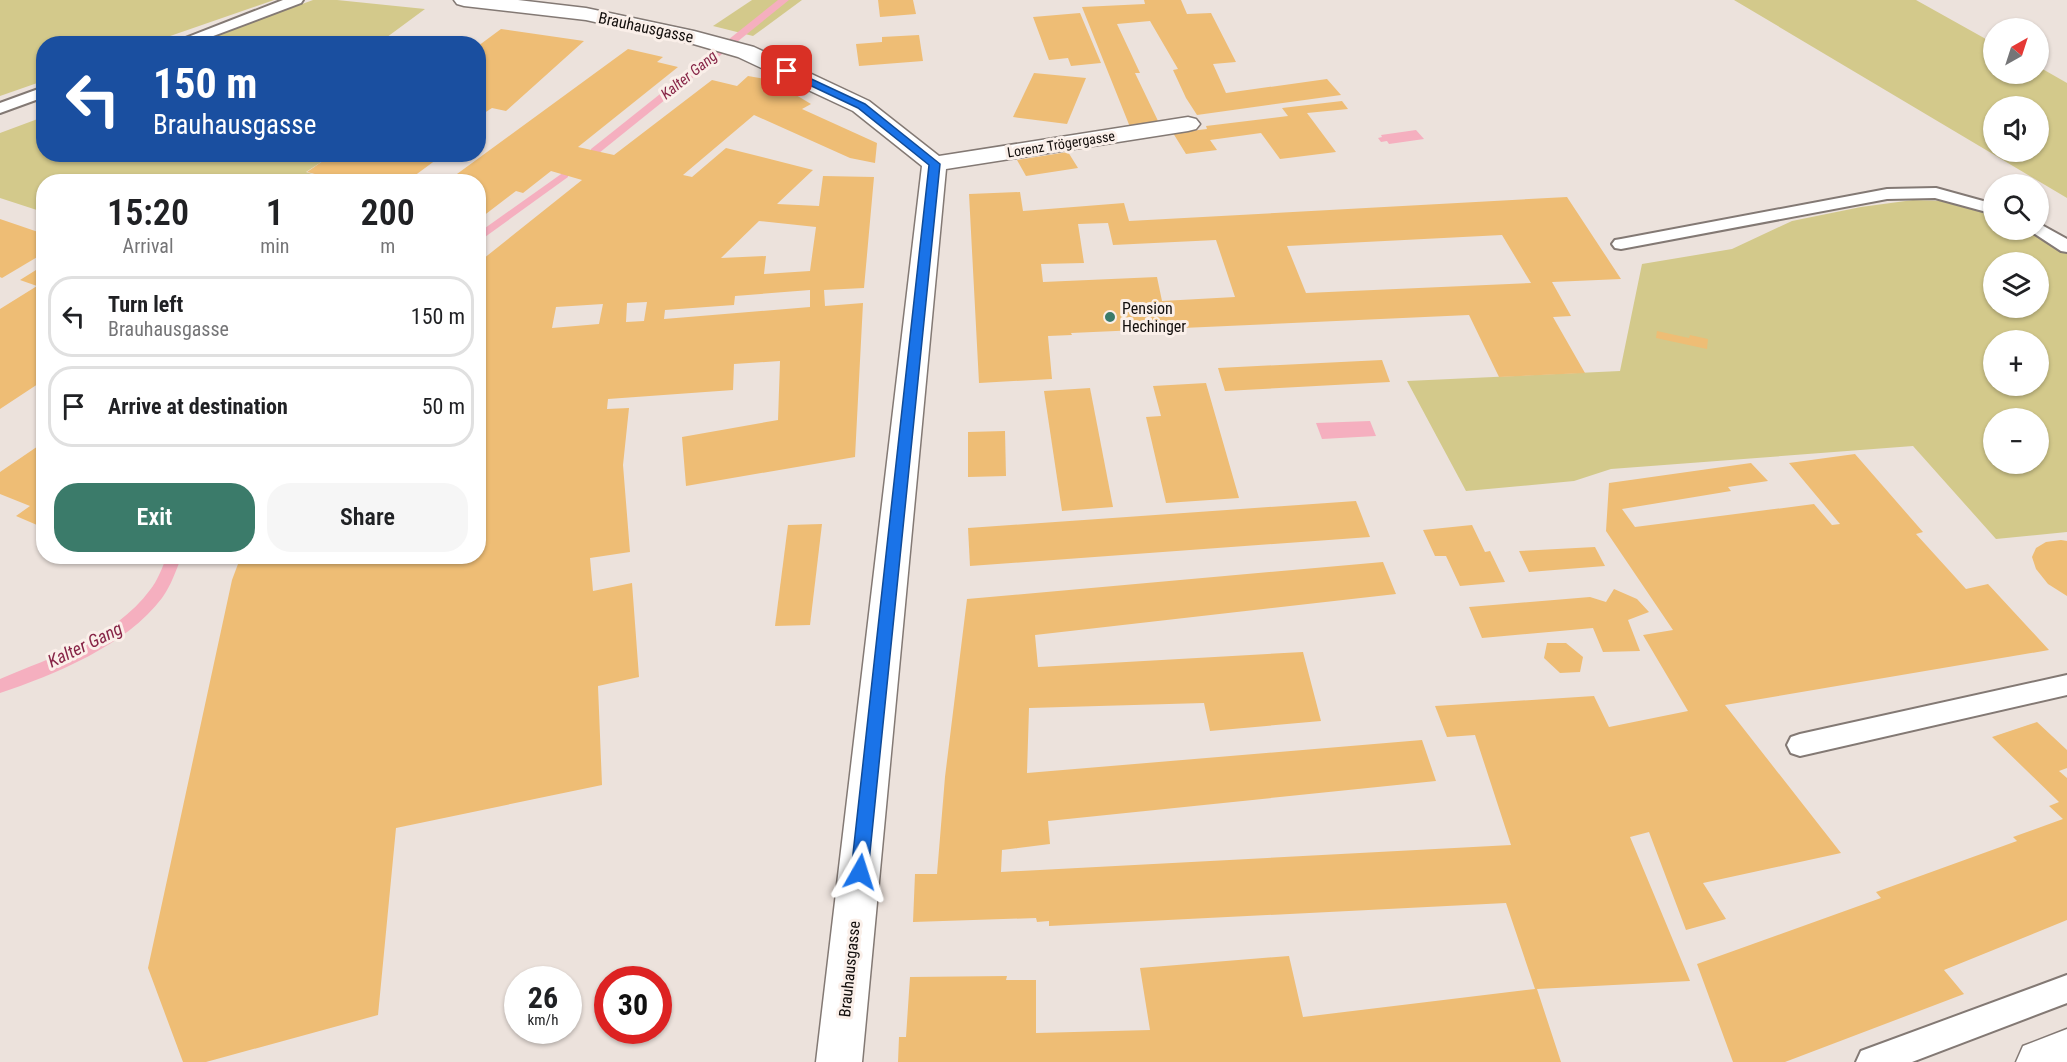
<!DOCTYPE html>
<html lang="en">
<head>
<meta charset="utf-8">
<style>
	:root { --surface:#fff; --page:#f6f6f6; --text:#202124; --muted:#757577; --line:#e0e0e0; --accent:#3b7b6a }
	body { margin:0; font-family:"Roboto Condensed",sans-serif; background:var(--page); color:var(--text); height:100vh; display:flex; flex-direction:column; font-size:22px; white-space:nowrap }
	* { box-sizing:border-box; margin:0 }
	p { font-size:20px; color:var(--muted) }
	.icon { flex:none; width:33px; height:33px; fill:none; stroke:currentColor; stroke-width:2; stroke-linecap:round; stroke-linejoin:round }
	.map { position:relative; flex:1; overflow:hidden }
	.drawer { position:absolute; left:36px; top:174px; width:450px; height:390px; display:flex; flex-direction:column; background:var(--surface); border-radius:24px; box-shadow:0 2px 4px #0004 }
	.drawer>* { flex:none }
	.banner { position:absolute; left:36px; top:36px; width:450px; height:126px; border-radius:24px; box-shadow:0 2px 4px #0004; background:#1a4fa0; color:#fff; overflow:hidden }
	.needle { width:39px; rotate:39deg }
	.tools { position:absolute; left:1983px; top:18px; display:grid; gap:12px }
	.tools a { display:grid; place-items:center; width:66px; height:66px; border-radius:50%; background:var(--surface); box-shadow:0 2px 4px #0004; font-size:30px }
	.speed { position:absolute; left:504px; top:966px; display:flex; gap:12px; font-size:30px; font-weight:700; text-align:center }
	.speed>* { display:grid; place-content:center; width:78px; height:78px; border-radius:50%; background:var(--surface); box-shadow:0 2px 4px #0004; line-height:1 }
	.speed small { font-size:15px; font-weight:400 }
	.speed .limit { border:9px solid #d22; background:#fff; color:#111 }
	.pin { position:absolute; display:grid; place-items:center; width:51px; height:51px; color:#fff; margin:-26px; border-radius:12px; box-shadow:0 3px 9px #0006 }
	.me { position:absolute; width:66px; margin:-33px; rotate:6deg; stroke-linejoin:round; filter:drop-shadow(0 0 4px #0008) }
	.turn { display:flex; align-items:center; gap:21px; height:126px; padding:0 18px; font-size:27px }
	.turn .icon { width:78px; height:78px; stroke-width:2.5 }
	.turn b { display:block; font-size:42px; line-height:51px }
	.eta { display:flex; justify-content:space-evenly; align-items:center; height:102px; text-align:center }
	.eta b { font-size:36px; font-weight:600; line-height:42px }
	.cta { display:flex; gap:12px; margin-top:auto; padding:12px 18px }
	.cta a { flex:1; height:69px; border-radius:24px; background:var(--accent); color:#fff; font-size:24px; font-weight:600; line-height:69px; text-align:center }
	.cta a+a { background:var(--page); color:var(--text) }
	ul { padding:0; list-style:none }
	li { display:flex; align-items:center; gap:18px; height:81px; margin:0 12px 9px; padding:0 6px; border:3px solid var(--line); border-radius:24px }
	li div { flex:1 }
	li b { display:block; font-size:22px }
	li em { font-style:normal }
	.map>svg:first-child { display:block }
	.green { fill:#d3c98b; fill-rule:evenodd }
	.water { fill:#f5afbf }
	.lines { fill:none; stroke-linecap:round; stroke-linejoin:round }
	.stream { fill:#f5afbf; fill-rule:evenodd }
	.building { fill:#eebd75; fill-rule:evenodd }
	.service-casing { stroke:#837974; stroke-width:4 }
	.minor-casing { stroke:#837974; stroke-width:3 }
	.tertiary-casing { stroke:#837974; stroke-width:3 }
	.service { fill:#fff; fill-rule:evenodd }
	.minor { fill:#fff; fill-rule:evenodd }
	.tertiary { fill:#fff; fill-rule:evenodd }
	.route { fill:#1a73e8; stroke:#114b97; stroke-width:1.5 }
	.poi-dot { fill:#3b7b6a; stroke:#faefe9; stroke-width:2 }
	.labels { text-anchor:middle; stroke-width:6; stroke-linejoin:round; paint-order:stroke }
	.far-street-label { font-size:14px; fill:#120e0c; stroke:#faefe9 }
	.far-water-label { font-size:15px; font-style:italic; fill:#872547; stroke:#faefe9 }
	.street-label { font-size:16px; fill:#120e0c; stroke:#faefe9 }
	.poi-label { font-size:16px; fill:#120e0c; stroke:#faefe9; text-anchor:start }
	.water-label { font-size:18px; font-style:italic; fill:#872547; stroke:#faefe9 }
</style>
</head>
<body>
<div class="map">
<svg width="2067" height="1062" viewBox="0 0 2067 1062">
	<rect width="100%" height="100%" fill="#ece2dc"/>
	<g class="green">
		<path d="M0,0H274L150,43L44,44L43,81L0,96Z"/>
		<path d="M313,0H337L425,9L379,43H196Z"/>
		<path d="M752,0H802L753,36L713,26Z"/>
		<path d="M1734,0H1916L1993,43L1994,74H2038L2039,67L2067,83V198ZM1994,106H2038V152H1994Z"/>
		<path d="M43,117L44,154L332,155L306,172L331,180L328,181L44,182L43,212L0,198V133Z"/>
		<path d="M1913,200L1947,201L1993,212L1994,230H2032L2067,252V532L1996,539L1913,446L1611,469L1574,481L1466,491L1407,381L1620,371L1642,264L1732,249L1792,221L1861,207ZM1994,262H2038V308H1994ZM1994,340H2038V386H1994ZM1994,418H2038V464H1994Z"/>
	</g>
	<g class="water">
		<path d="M1416,130L1424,139L1389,144L1387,141L1381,142L1378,138L1382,137L1381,135Z"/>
		<path d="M1370,421L1376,436L1322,439L1316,423Z"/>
	</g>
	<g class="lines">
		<g class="stream">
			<path d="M778,0H789L599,153H591V149Z"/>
			<path d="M564,172L568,173V177L478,242V233Z"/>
			<path d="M167,556H182C176,570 171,586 162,598C127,645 54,675 0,693V679C54,656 114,638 150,590C158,580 162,568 167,556Z"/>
		</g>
	</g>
	<g class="building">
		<path d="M878,0H913L916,14L880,17Z"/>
		<path d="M1144,0H1181L1187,14L1211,13L1236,62L1213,64L1226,93L1327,79L1341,95L1197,115L1186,98L1173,70L1178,69L1150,21L1117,24L1140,73H1135L1159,123L1130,127L1082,7L1145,4Z"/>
		<path d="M1080,13L1101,63L1071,66L1068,58L1049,60L1033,17Z"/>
		<path d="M501,29L584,41L506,111L492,108L478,117V46Z"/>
		<path d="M919,35L923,61L859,66L856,44L882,42V37Z"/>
		<path d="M628,49L663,57L657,62L678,67L578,147L614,155L712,80L737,86L748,76L771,80L811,104L802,109L877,143L875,163L850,158L754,115L683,175L692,177L726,148L813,170L777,204L819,206L823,176L874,177L864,288L824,290L825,306L863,303L855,457L686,486L682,437L778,420L780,361L734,364L733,390L608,399L607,409L629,408L623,465L630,552L590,558L593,591L632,583L639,677L598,686L602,785L396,828L378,1015L206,1062H183L148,968L232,580L241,556H478V263L582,180L551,171L523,193L516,191L478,220V182H446ZM759,221L816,227L810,271L764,274L766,256L721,258ZM810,290V307L664,319L665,310L734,305L735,296ZM647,302L644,321L626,322L627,303ZM603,304L599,324L552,328L556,307Z"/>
		<path d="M1034,73L1086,78L1067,124L1013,117Z"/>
		<path d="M1342,101L1348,109L1307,113L1336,152L1280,159L1261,133L1210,140L1217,150L1186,154L1173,133L1207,129L1206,126L1288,116L1282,108Z"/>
		<path d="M1068,152L1078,168L1026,176L1017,160Z"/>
		<path d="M333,154H444L406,182H331L334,179L307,172Z"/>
		<path d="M1020,192L1023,211L1124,203L1129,221L1567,197L1621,279L1552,282L1571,316L1553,317L1585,373L1499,377L1469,315L1071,333L1072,335L1048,336L1052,379L979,383L969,194ZM1108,223L1113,245L1216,240L1235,297L1162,301L1157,277L1043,282L1041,264L1084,263L1078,224ZM1502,235L1531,283L1306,293L1287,246Z"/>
		<path d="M0,219L44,234V253L2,278L0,277Z"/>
		<path d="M44,265V380L0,409V309L37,286L20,280Z"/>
		<path d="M1657,331L1689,338L1690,335L1708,339L1707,349L1656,338Z"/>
		<path d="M1382,360L1390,382L1225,391L1218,368Z"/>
		<path d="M1206,383L1239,498L1166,503L1146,417L1161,416L1153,386Z"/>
		<path d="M1090,388L1113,507L1062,511L1044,391Z"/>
		<path d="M1005,431L1006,476L968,477V432Z"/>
		<path d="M44,442V528L16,516L30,506L0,494V472Z"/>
		<path d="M1855,454L1923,532L1916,534L1966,589L1988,584L2049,650L1725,705L1841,853L1703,883L1726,919L1686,930L1649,832L1630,837L1690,981L1537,989L1561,1062H898L899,1037H906L910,977L1007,976L1006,980H1036V1033L1150,1030L1140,968L1289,956L1303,1017L1535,989L1506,903L1049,926V921L1037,922L1036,918L913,922L915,874H937L945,777L967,599L1383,562L1396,594L1035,635L1038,667L1303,652L1321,721L1210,731L1204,703L1029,708L1027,773L1422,740L1436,781L1048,821L1050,844L1002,850L1001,872L1511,845L1475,735L1447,737L1435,706L1594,696L1609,727L1688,711L1643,635L1673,630L1606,531L1609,483L1751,463L1768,481L1728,487L1731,491L1622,509L1635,527L1814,504L1832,525L1840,524L1789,463Z"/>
		<path d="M1356,501L1370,537L970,566L968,528Z"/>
		<path d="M822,524L810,625L775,626L788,525Z"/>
		<path d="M1472,525L1485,552L1490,551L1505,582L1460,586L1446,556H1435L1423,530Z"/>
		<path d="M2061,540L2067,541V596L2048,584L2036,569L2032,557L2036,548L2046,542Z"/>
		<path d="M1595,547L1605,566L1529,572L1519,551Z"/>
		<path d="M1614,589L1637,599L1649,612L1628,620L1640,651L1603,652L1593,628L1482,638L1469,607L1590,597L1606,602Z"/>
		<path d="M1547,643H1566L1583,657L1580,672L1560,673L1544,658Z"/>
		<path d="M2037,722L2067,750V768L2059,771L2067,778V920L1944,970L1964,994L1785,1062H1733L1697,964L1881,898L1876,892L2017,841L2013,837L2063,819L2049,806L2059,802L1992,737Z"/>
	</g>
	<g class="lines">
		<g class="service-casing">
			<g id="service">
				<path d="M283,0H303L301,3L192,44H170Z"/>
				<path d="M44,87V97L0,113V103Z"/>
				<path d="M1936,188L1994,204V214L1935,198L1887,199L1621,249L1615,248L1612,244L1615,240L1621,239L1887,189Z"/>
				<path d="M2038,223L2067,239V252L2061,251L2032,232L2030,230H2038Z"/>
				<path d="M2067,675V695L1800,756L1791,753L1787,745L1791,737L1800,734Z"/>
				<path d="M2067,975V1003L1912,1062H1856L1861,1051Z"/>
			</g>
		</g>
		<g class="minor-casing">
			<path id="minor" d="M454,0H518L586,8L694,31L754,47L869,101L939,156L1188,117L1196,119L1200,124L1196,129L1188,131L946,169L862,1062H816L922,166L853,111L738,57L690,43L586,20L464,6L457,4Z"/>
		</g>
		<g class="tertiary-casing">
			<path id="tertiary" d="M2067,1029V1062H2016L2023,1046Z"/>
		</g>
		<use href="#service" class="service"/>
		<use href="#minor" class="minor"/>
		<use href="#tertiary" class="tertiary"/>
	</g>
	<path class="route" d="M784,69H790L865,104L940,164L868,872L866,877L860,879L853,877L851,872L929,165L858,108L784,73Z"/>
	<circle class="poi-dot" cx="1110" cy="317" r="6"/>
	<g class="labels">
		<g class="far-street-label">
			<text transform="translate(1061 144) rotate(-9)" y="5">Lorenz Trögergasse</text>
		</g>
		<g class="far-water-label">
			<text transform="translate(689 75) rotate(-39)" y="5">Kalter Gang</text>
		</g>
		<g class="street-label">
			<text transform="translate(646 27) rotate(12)" y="6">Brauhausgasse</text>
			<text transform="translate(849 969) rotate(-84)" y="6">Brauhausgasse</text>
		</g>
		<g class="poi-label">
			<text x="1122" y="314">Pension<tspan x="1122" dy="18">Hechinger</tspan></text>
		</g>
		<g class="water-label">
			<text transform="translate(85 645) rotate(-26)" y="6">Kalter Gang</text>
		</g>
	</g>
</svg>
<div class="tools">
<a><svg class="needle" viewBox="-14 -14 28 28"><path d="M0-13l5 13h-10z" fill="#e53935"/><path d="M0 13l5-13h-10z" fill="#757577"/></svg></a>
<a><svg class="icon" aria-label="sound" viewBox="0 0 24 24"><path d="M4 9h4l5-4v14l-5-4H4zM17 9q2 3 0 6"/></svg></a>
<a><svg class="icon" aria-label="search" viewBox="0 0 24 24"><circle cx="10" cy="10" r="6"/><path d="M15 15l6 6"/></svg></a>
<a><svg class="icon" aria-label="layers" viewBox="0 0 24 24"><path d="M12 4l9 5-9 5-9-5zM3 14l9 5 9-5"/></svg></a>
<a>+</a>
<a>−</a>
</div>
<div class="speed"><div>26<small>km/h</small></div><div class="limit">30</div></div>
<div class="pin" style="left:787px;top:71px;background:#d93025"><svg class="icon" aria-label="arrive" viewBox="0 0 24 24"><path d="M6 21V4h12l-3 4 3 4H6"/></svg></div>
<svg class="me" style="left:860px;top:872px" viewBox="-20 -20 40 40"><path d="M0-17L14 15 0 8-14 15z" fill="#1a73e8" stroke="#fff" stroke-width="4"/></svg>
<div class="banner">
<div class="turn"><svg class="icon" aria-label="left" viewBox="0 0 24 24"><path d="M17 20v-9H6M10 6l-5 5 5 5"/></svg><div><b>150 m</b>Brauhausgasse</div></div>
</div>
<section class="drawer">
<div class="eta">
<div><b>15:20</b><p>Arrival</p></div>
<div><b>1</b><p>min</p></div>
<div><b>200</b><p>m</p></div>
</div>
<ul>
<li><svg class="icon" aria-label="left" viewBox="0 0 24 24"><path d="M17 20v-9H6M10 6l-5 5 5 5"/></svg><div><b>Turn left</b><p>Brauhausgasse</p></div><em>150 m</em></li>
<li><svg class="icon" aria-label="arrive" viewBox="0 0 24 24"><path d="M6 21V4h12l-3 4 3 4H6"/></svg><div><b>Arrive at destination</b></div><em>50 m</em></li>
</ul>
<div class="cta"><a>Exit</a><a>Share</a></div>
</section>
</div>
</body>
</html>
